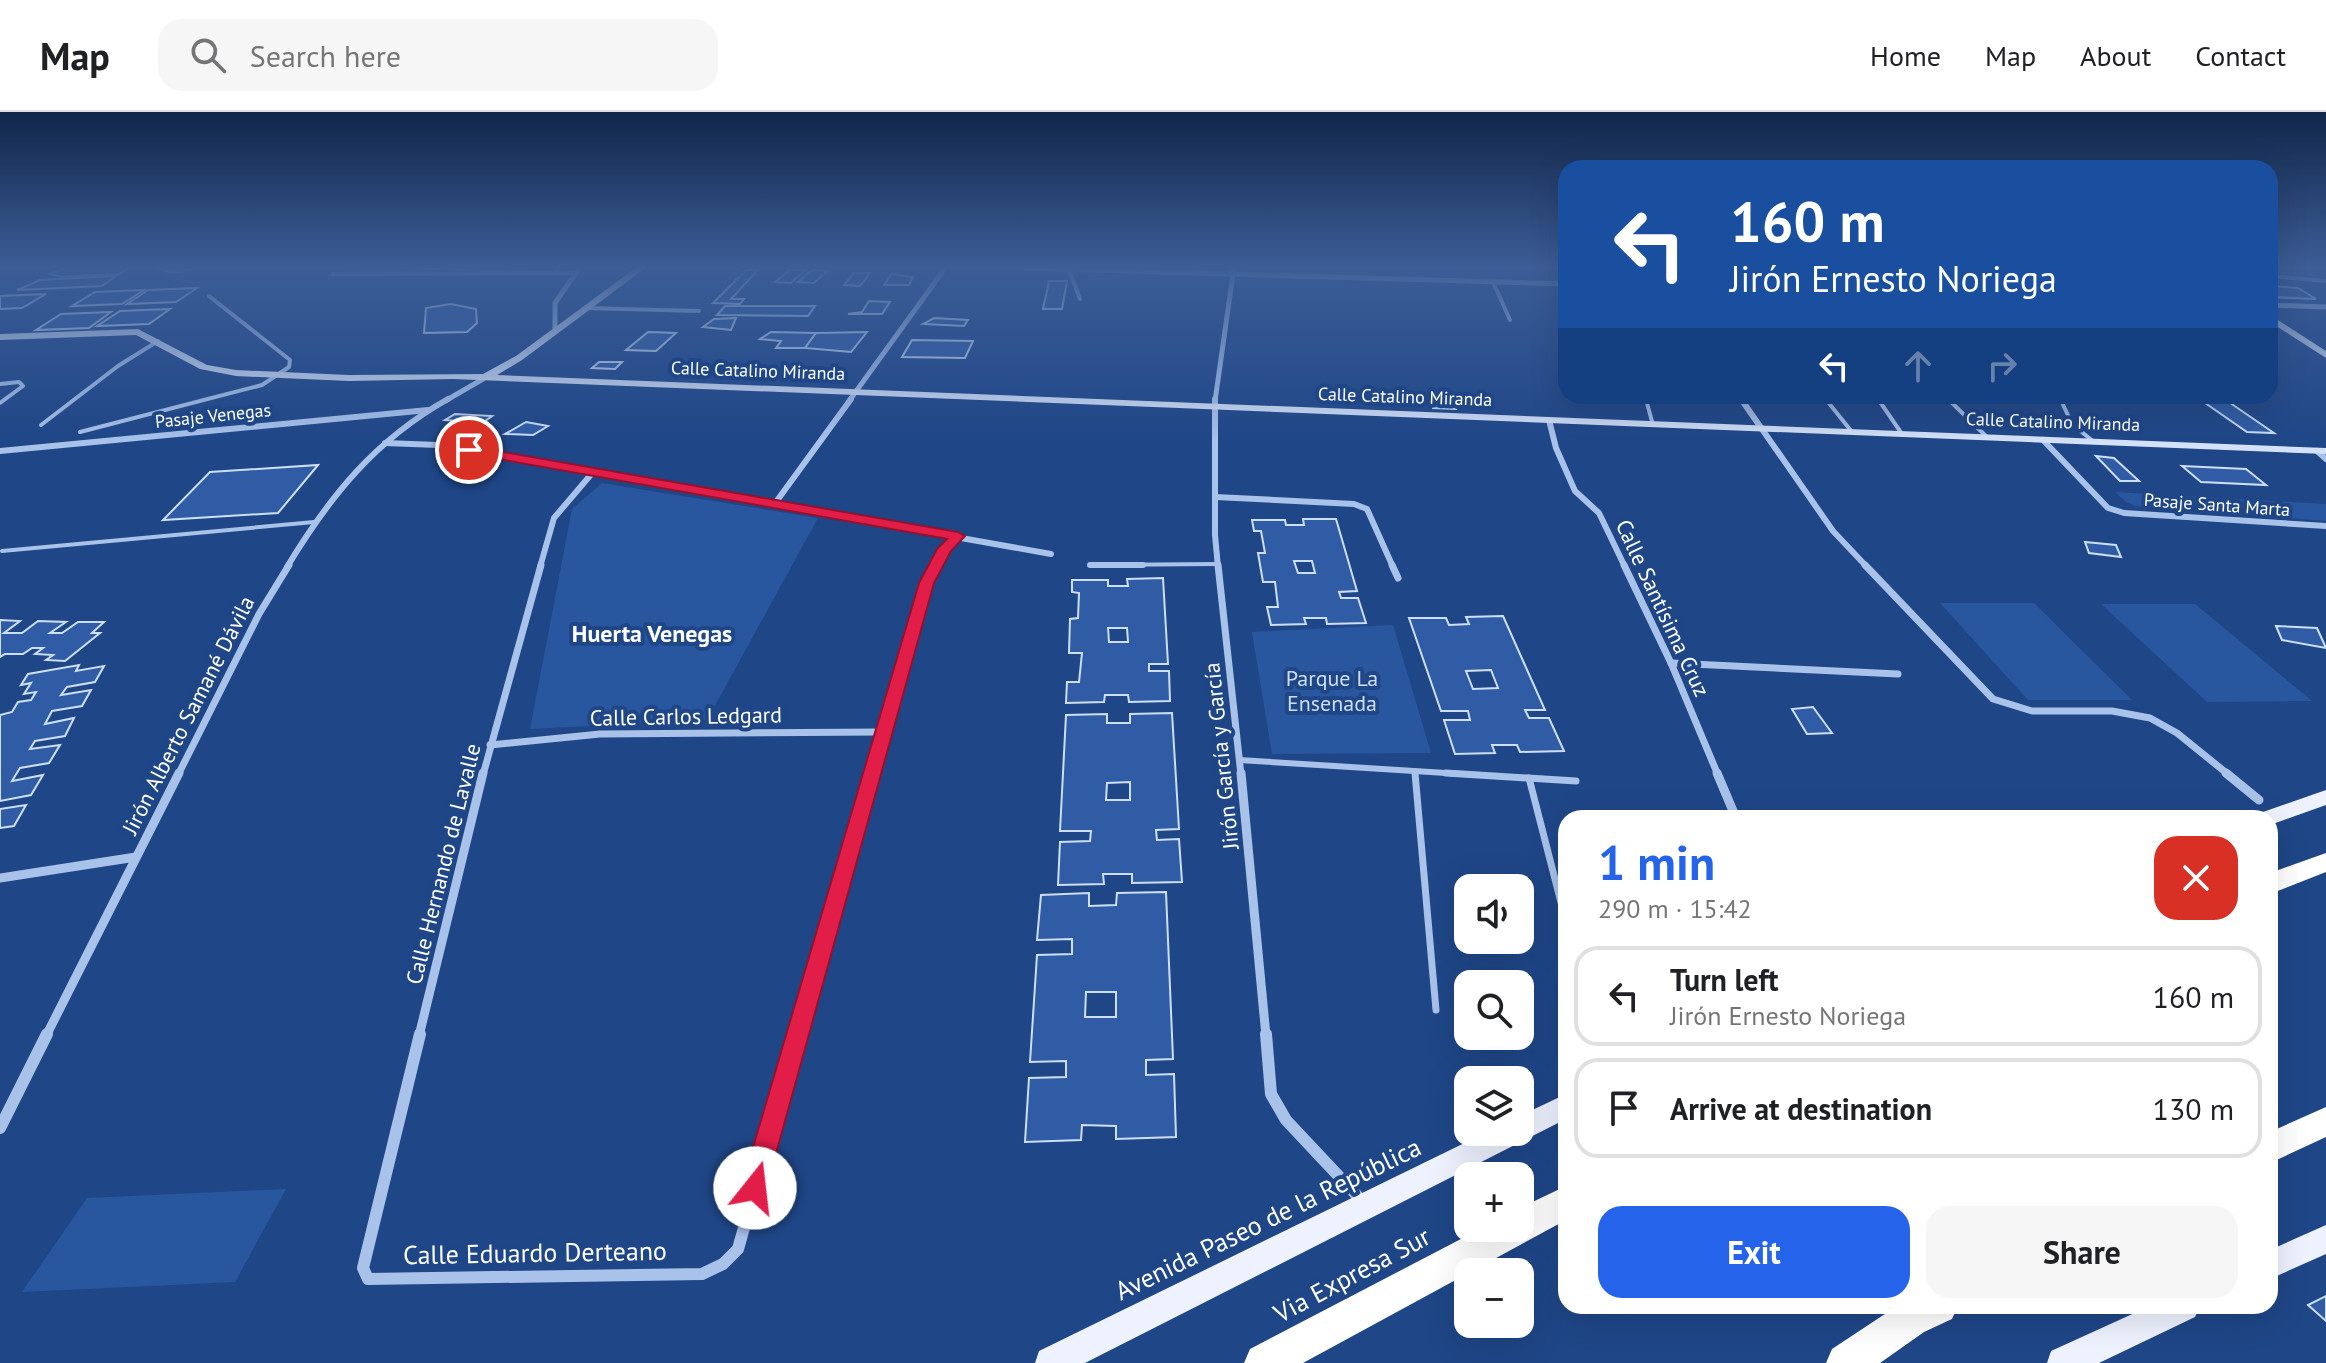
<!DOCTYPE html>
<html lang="en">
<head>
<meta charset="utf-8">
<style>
	:root { --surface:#fff; --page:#f6f6f6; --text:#202124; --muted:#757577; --line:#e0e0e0; --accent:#2563eb }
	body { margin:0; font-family:"PT Sans",sans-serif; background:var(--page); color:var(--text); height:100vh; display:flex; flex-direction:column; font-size:30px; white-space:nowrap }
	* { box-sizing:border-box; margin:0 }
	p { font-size:26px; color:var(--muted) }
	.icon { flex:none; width:44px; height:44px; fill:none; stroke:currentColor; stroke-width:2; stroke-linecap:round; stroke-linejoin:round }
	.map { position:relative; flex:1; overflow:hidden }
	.sheet { position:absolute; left:1558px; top:698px; width:720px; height:504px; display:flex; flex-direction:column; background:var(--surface); border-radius:24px; box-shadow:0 8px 32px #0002 }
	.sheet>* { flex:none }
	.banner { position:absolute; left:1558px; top:48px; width:720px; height:244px; border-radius:24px; box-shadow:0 8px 32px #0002; background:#1a4fa0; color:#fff; overflow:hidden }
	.controls { position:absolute; left:1454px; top:762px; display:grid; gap:16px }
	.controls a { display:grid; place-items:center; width:80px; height:80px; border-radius:16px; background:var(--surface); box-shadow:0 8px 32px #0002; font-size:40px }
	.pin { position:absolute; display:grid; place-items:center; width:68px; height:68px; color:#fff; margin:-34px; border:4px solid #fff; border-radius:50%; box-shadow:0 2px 8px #0007 }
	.me { position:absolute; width:88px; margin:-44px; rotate:16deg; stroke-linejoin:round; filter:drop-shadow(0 0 6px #0008) }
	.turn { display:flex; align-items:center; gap:28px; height:168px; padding:0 40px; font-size:36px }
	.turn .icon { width:104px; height:104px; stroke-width:2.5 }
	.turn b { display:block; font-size:56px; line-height:68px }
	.lanes { display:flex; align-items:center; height:76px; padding:0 40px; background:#0003; justify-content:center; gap:40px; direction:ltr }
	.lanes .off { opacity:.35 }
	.round { display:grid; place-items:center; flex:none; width:84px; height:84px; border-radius:24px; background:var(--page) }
	.summary { display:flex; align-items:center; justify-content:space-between; height:136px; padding:0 40px }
	h1 { font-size:48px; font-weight:600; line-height:60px; color:var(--accent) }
	.action { display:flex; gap:16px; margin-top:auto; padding:16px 40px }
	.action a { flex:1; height:92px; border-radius:24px; background:var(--accent); color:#fff; font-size:32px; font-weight:600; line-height:92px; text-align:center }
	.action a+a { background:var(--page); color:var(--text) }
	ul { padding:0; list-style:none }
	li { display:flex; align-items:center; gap:24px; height:100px; margin:0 16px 12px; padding:0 24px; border:4px solid var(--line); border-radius:24px }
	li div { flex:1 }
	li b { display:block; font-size:30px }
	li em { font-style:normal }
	header { display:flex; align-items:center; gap:48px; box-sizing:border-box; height:112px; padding:0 40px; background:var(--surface); border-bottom:2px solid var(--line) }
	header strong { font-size:38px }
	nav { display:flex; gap:44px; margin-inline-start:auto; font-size:28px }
	.search { width:560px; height:72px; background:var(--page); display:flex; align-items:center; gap:20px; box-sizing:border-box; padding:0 28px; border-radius:24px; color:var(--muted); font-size:30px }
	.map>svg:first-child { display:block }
	.green { fill:#29579f }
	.building { fill:#2f5ca4; stroke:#cddef8; stroke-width:2; fill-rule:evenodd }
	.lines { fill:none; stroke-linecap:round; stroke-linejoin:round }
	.lane-far2 { stroke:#a9c2ea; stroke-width:4 }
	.lane-far1 { stroke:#a9c2ea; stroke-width:6 }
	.lane { stroke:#a9c2ea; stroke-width:7 }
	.street-far4 { stroke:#a9c2ea; stroke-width:5 }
	.street-far3 { stroke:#a9c2ea; stroke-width:6 }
	.street-far2 { stroke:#a9c2ea; stroke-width:7 }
	.street-far1 { stroke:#a9c2ea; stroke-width:9 }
	.street { stroke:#a9c2ea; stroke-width:12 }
	.secondary { fill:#d4e1f8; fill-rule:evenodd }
	.primary { fill:#edf2fe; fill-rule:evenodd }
	.highway { fill:#fff; fill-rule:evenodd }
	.route { fill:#e11d48; stroke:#92132f; stroke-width:2 }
	.labels { text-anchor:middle; stroke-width:8; stroke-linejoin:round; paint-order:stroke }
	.far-street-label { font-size:18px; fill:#fff; stroke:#1f4687 }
	.street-label { font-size:22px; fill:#fff; stroke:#1f4687 }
	.park-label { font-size:22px; fill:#cddef8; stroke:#1f4687 }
	.neighbourhood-label { font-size:24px; font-weight:bold; fill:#fff; stroke:#1f4687 }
	.near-street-label { font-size:26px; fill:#fff; stroke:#1f4687 }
</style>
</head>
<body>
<header>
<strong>Map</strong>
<div class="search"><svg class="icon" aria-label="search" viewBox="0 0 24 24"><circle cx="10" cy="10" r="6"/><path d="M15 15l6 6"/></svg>Search here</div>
<nav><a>Home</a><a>Map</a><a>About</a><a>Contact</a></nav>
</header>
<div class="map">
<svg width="2326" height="1251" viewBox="0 0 2326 1251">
	<rect width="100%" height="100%" fill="#1f4687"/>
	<g class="green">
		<path d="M602,371L818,406L707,608L530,617L572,397Z"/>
		<path d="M2115,380L2326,392V409L2135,394L2126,390Z"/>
		<path d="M1940,491H2034L2132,588H2028Z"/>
		<path d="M2101,492H2195L2312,589L2207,590Z"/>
		<path d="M1393,513L1431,641L1272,642L1252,520Z"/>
		<path d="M286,1077L235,1170L22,1180L87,1086Z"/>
	</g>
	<g class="building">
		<path d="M68,155H131L119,162L62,165L50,162Z"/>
		<path d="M373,155H561L553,161Z"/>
		<path d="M746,158H758L731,187H744L740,192L713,191Z"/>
		<path d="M790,158H805L791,171L775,170Z"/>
		<path d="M812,158L827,159L814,171L798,170Z"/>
		<path d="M854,161H870L860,174L844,173Z"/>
		<path d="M891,162L913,165L909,173H884Z"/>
		<path d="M116,164L102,174L17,178L40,168Z"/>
		<path d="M1049,169H1067L1062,197H1043Z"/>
		<path d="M2270,174L2298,176L2316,187L2270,185Z"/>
		<path d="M197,176L176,190L127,192L148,178Z"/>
		<path d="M144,178L122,192L72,194L95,180Z"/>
		<path d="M46,182L22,196L0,197V184Z"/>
		<path d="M869,189L890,190L882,202H848L862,200Z"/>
		<path d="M451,192L476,197L477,211L467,220L424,221L426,196Z"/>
		<path d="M725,194H815L808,204L717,203Z"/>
		<path d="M170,197L149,212L97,214L120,199Z"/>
		<path d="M111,200L89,216L36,218L61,202Z"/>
		<path d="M736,206L731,218L703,215L714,207Z"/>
		<path d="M934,206L968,208L964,214L923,212Z"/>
		<path d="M648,220L676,221L656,239L626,238Z"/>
		<path d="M771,220L816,221L805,236H776L781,229L760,227Z"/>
		<path d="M867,220L851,240L805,236L816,221Z"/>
		<path d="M912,228L973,229L965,246L902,245Z"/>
		<path d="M599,250H622L615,257L592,256Z"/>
		<path d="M2195,284H2220L2274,321L2247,320Z"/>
		<path d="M1432,288H1454L1456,297L1433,296Z"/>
		<path d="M455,302L492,304L470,320L458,319L470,310L445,308Z"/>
		<path d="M526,310L548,314L533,323L505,322Z"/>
		<path d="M2096,344L2114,346L2139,369H2120Z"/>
		<path d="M318,353L278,401L163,408L210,360Z"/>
		<path d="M2182,354L2246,357L2266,373L2201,370Z"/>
		<path d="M1303,407H1336L1357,479L1339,480L1341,486H1358L1366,511L1327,512L1326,506H1304L1306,512L1271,513L1267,495H1278L1275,470H1263L1258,441H1265L1261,419H1254L1252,408H1285L1286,413H1304ZM1294,449H1312L1315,461H1298Z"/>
		<path d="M2085,430L2116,433L2121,445L2089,441Z"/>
		<path d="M1163,466L1168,552H1149V559H1169L1170,589L1129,590L1128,583H1105L1104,590L1066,591L1067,570H1079L1082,541H1069L1070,507L1078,506L1079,481L1072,480V468H1108V474H1128L1127,467ZM1108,516H1127L1128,530H1109Z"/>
		<path d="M1503,504L1545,598H1525L1529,606H1549L1564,639L1520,640L1517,633H1492L1495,641L1455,642L1444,608H1470L1468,599H1441L1409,506H1446L1449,513L1469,512L1466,505ZM1491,558L1498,576L1473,577L1466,559Z"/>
		<path d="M0,508L20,509L4,521H22L38,509L66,510L50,521H62L78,510H104L92,521H100L65,549L46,548L53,543L35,542L43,536H32L23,542H5L0,545Z"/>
		<path d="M2276,514L2317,516L2326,536L2282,528Z"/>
		<path d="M79,553L76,559L104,554L95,570L67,575L61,583L91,578L82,594L52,599L45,612L74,606L65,624L35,629L30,637L60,633L49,651L20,656L12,669L43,663L31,683L0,689V603L12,600L18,590L31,588L36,580L24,582L31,571L21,573L28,562Z"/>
		<path d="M1813,595L1832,621L1807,622L1792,597Z"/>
		<path d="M1172,601L1179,717L1156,718L1157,728L1179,727L1182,770L1132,771V762H1103L1104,772L1058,773L1060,730L1090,729L1091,719H1060L1066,603L1107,602V611H1130V602ZM1130,670V688H1106L1107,671Z"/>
		<path d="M26,693L14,714L0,716V697Z"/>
		<path d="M1166,780L1173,947L1146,948V963L1174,962L1176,1025L1116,1027V1014L1082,1013L1081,1028L1025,1030L1029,966L1066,965V949L1030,950L1037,843L1072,842V827L1037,828L1041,783L1089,781V794L1116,793L1117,781ZM1086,880H1116V905H1085Z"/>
		<path d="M2326,1184V1209L2308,1193Z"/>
	</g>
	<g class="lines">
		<g class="lane-far2">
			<path d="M1069,158L1080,187"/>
			<path d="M333,162L576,161"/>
			<path d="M2270,164L2326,169"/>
			<path d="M1493,170L1510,208"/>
			<path d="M585,196L699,199"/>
			<path d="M0,272L19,270L23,274L0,291"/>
			<path d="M1645,284L1653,313"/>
			<path d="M1876,284L1902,322"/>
			<path d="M2059,284L2072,312L2094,330"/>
			<path d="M1828,290L1852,320"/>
			<path d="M41,313L118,254L158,229"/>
			<path d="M80,320L262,273L289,255L290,248L209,184"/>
			<path d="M1988,326L1950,289L2003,288L2001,284"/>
			<path d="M2,439L314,410"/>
			<path d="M1090,453L1218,452"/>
		</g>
		<g class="lane-far1">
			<path d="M1090,453H1143"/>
			<path d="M1239,648L1478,663"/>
		</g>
		<g class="lane">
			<path d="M1415,661L1436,898"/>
			<path d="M1446,661L1576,669"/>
			<path d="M1529,666L1566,810"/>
		</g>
		<g class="street-far4">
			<path d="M158,155L170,159L202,155"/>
			<path d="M993,155L1566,172"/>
			<path d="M2270,193L2326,195"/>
			<path d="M555,217V191L580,155"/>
			<path d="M1739,284L1742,289"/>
			<path d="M445,289L483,267"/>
			<path d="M849,289L946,155"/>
			<path d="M1215,289L1234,155"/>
		</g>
		<g class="street-far3">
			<path d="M1215,287V423L1218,455"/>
			<path d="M1741,287L1833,419L1867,455"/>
			<path d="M1549,308L1556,336L1575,379L1599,401L1625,455"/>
			<path d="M2043,328L2108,396L2124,401L2326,414"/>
			<path d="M385,331L438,333L1051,442"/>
			<path d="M0,339L428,298"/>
			<path d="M2317,339L2326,347"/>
			<path d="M1215,385L1354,392L1367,397L1393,455"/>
			<path d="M776,390L851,287"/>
			<path d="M287,455C330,384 375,328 448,287"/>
			<path d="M540,455L554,406L594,359"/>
			<path d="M935,455L945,437L958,424"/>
		</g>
		<g class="street-far2">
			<path d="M1218,453L1241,663"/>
			<path d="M1392,453L1398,466"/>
			<path d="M1624,453L1671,551L1718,663"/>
			<path d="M1865,453L1993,587L2032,599H2112L2150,606L2177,621L2229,663"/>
			<path d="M1671,551L1898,562"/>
			<path d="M490,633L600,622L882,620"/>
			<path d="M178,663L259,502L289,453"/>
			<path d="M483,663L541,453"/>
			<path d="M872,663L926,471L936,453"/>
		</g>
		<g class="street-far1">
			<path d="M1241,661L1266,924"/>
			<path d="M1717,661L1736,706"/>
			<path d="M2226,661L2259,688"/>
			<path d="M0,766L136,745"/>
			<path d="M46,924L179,661"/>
			<path d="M419,924L483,661"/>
			<path d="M798,924L872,661"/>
		</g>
		<g class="street">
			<path d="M420,922L363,1156L368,1167L702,1162L723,1152L738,1137L799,922"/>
			<path d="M1266,922L1271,982L1286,1008L1363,1090"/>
			<path d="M0,1016L47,922"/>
		</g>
		<g class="secondary">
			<path d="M637,155H647L522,248L497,263L2326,336V342L453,267L349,269L236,264L200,257L136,223L0,228V222L138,217L207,253L236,258L349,263L483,262L516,244Z"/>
			<path d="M2270,203L2326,239V246L2270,210Z"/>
		</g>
		<g class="primary">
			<path d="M2326,678V693L2270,713V706H2257L2260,701Z"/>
			<path d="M1566,982V1007L1085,1251H1035L1039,1239L1487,1020H1520V1004Z"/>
			<path d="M2326,1113V1142L2270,1167V1138Z"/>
			<path d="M2150,1194H2200L2195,1205L2099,1251H2047L2051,1239Z"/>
		</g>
		<g class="highway">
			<path d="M2326,741V760L2270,782V761Z"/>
			<path d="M2326,995V1025L2270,1051V1020Z"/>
			<path d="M1566,1074V1108L1303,1251H1244L1250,1237L1482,1116H1520V1096Z"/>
			<path d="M1897,1194H1958L1952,1207L1924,1220L1880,1251H1826L1832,1237Z"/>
		</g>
	</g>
	<linearGradient id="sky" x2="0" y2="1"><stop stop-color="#11264a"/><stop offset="0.47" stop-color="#3c5d96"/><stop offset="1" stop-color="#3c5d96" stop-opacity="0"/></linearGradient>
	<rect width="2326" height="330" fill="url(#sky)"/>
	<path class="route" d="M469,334L958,420L965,424L951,439L934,471L764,1085L755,1088L745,1085L741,1076L919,471L937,437L947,427L465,341V335Z"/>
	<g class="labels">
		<g class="far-street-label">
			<text transform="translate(758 259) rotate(2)" y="6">Calle Catalino Miranda</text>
			<text transform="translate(1405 285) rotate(2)" y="6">Calle Catalino Miranda</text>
			<text transform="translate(213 304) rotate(-6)" y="6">Pasaje Venegas</text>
			<text transform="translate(2053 310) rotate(2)" y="6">Calle Catalino Miranda</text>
			<text transform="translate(2217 393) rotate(4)" y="6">Pasaje Santa Marta</text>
		</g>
		<g class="street-label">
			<text transform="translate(1663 496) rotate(65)" y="8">Calle Santísima Cruz</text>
			<text transform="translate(188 603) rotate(-63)" y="8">Jirón Alberto Samané Dávila</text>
			<text transform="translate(686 604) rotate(-1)" y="8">Calle Carlos Ledgard</text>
			<text transform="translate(1221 644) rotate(-96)" y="8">Jirón García y García</text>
			<text transform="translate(443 752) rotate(-76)" y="8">Calle Hernando de Lavalle</text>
		</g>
		<g class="park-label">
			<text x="1332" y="574">Parque La<tspan x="1332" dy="25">Ensenada</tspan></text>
		</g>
		<g class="neighbourhood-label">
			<text x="652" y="530">Huerta Venegas</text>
		</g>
		<g class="near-street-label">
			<text transform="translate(1268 1107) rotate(-26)" y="9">Avenida Paseo de la República</text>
			<text transform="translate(535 1141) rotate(-1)" y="9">Calle Eduardo Derteano</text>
			<text transform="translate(1352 1163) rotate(-28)" y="9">Via Expresa Sur</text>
		</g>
	</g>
</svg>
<div class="controls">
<a><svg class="icon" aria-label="sound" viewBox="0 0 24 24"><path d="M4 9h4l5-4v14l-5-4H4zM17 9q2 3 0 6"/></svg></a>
<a><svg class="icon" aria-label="search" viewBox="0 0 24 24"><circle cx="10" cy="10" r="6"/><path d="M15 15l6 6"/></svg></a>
<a><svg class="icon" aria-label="layers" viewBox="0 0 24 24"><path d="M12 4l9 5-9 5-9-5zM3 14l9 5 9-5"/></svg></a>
<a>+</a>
<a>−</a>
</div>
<div class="pin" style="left:469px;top:338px;background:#d93025"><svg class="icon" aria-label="arrive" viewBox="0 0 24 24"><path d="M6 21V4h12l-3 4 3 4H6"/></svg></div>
<svg class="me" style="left:755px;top:1076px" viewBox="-20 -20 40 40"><circle r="19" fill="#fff"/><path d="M0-13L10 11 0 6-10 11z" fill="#e11d48"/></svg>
<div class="banner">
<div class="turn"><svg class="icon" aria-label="left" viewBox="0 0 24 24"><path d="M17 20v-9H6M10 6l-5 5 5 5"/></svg><div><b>160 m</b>Jirón Ernesto Noriega</div></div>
<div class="lanes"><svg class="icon" aria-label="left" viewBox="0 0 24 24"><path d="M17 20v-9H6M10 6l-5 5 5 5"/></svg><svg class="icon off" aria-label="ahead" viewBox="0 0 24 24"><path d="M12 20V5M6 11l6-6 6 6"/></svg><svg class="icon off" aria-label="right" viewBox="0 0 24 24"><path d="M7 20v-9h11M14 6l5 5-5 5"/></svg></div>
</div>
<section class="sheet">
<div class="summary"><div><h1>1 min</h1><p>290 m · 15:42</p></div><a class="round" style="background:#d93025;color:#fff"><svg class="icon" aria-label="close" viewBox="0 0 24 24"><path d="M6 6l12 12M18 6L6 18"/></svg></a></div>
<ul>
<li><svg class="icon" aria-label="left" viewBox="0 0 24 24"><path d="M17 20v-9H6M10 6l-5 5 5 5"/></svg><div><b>Turn left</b><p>Jirón Ernesto Noriega</p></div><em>160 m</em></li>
<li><svg class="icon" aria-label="arrive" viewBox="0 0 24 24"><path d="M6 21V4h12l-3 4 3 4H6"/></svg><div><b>Arrive at destination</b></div><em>130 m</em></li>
</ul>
<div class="action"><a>Exit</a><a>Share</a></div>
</section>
</div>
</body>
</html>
